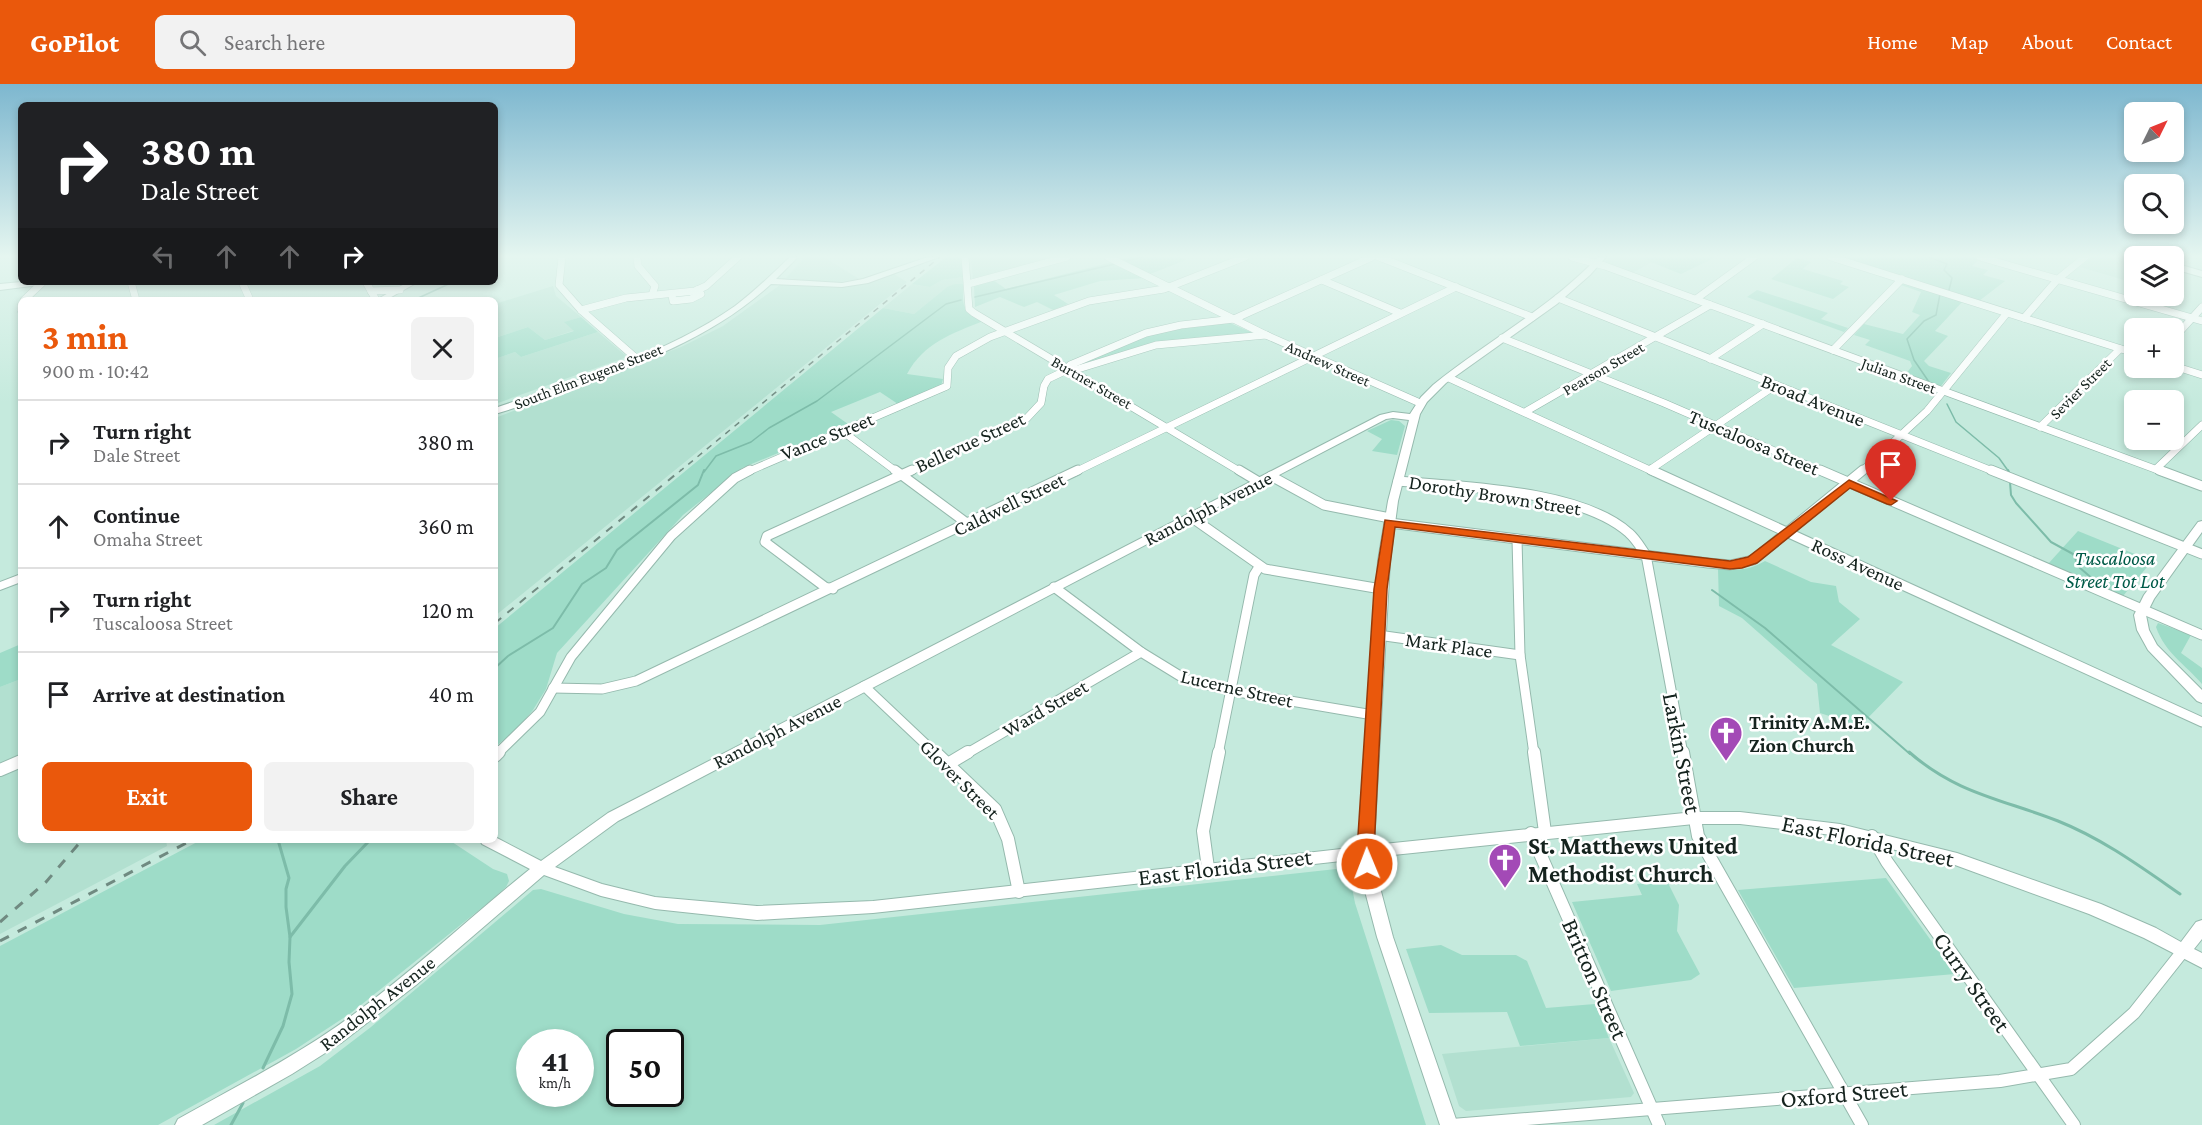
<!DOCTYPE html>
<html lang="en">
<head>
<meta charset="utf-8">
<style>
	:root { --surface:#fff; --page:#f2f2f2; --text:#202124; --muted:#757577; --line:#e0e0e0; --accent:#ea580c }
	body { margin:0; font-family:"Crimson Pro",serif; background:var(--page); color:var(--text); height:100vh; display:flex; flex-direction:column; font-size:22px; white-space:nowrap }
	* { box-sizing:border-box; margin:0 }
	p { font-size:20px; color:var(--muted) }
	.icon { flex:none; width:33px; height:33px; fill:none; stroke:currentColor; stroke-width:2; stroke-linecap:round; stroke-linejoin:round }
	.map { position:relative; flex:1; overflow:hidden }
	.sheet { position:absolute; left:18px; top:213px; width:480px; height:546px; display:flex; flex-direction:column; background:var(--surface); border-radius:9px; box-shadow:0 3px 9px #0003 }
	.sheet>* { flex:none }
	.banner { position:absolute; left:18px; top:18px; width:480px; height:183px; border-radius:9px; box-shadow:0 3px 9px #0003; background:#202124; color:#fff; overflow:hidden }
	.needle { width:39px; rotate:47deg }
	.controls { position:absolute; left:2124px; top:18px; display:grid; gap:12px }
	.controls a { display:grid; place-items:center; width:60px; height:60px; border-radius:9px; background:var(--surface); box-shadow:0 3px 9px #0003; font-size:30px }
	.speed { position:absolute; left:516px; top:945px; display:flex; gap:12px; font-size:30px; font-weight:700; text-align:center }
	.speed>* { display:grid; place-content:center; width:78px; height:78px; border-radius:50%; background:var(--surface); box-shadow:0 3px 9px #0003; line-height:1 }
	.speed small { font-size:15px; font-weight:400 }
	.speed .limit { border:3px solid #111; border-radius:9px; background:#fff; color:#111 }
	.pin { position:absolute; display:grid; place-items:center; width:51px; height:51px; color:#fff; margin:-62px -26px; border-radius:50% 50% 50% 0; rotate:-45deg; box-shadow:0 0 6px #0007 }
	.pin .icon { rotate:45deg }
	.me { position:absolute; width:66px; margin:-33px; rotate:359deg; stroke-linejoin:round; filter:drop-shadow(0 0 4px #0008) }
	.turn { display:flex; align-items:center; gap:21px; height:126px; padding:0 24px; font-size:27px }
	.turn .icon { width:78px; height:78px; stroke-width:2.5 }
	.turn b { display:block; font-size:42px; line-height:51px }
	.lanes { display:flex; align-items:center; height:57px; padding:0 24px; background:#0003; justify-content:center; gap:30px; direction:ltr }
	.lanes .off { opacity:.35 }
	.round { display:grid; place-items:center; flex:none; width:63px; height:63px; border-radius:9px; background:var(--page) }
	.headline { display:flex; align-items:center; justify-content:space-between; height:102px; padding:0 24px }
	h1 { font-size:36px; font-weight:700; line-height:45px; color:var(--accent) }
	.primary-button { display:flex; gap:12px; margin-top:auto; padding:12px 24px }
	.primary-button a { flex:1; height:69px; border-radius:9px; background:var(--accent); color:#fff; font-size:24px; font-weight:700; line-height:69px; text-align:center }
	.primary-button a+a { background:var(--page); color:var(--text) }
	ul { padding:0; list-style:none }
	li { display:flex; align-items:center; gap:18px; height:84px; padding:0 24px; border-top:2px solid var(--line) }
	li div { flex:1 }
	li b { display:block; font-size:22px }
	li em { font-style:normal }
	header { display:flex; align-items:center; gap:36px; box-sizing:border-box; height:84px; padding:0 30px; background:var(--accent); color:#fff }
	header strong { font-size:28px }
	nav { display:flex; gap:33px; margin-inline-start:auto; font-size:21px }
	.search { width:420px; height:54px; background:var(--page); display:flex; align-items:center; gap:15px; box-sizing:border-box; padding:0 21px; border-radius:9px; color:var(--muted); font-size:22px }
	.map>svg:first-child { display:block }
	.built { fill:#b2e0d0 }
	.green { fill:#9edcc8; fill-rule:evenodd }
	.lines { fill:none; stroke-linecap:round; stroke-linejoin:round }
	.stream-far2 { stroke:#7dbca9; stroke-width:1.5 }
	.stream-far1 { stroke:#7dbca9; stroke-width:2 }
	.stream { stroke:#7dbca9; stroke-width:3 }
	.street-far2-casing { stroke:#95b9ad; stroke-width:8 }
	.street-far1-casing { stroke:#95b9ad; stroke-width:11 }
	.street-casing { stroke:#95b9ad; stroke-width:14 }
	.secondary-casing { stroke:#95b9ad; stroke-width:2 }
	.primary-casing { stroke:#95b9ad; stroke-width:2 }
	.street-far2 { stroke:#fff; stroke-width:7 }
	.street-far1 { stroke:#fff; stroke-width:9 }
	.street { stroke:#fff; stroke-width:12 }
	.secondary { fill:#fff; fill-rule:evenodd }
	.primary { fill:#fff; fill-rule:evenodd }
	.rail-far2 { stroke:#708a81; stroke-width:1.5; stroke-dasharray:6 6; stroke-linecap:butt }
	.rail-far1 { stroke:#708a81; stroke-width:2; stroke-dasharray:8 8; stroke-linecap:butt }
	.rail { stroke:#708a81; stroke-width:3; stroke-dasharray:10 10; stroke-linecap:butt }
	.route { fill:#ea580c; stroke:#983908; stroke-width:1.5 }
	.labels { text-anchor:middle; stroke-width:5; stroke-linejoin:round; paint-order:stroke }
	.far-street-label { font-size:16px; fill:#15231e; stroke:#fff }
	.street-label { font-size:20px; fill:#15231e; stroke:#fff }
	.park-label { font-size:20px; font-style:italic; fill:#005b48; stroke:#fff }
	.poi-label { font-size:20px; font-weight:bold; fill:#15231e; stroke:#fff; text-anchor:start }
	.near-street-label { font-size:24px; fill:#15231e; stroke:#fff }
	.near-poi-label { font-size:24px; font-weight:bold; fill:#15231e; stroke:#fff; text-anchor:start }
</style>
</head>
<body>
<header>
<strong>GoPilot</strong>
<div class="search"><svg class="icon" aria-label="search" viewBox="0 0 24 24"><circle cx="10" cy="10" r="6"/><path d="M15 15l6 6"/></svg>Search here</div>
<nav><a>Home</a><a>Map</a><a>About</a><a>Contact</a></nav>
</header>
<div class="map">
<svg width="2202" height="1041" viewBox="0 0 2202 1041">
	<rect width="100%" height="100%" fill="#c5eadd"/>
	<g class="built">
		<path d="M805,173H824L859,195L832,199L786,194Z"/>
		<path d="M971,173H1058L973,196Z"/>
		<path d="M1610,173H1638L1652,178L1632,189L1604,179Z"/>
		<path d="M2092,173L2134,174V199L2080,183Z"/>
		<path d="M894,190L907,198L495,532V334L681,263L723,242L780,201L841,204Z"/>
		<path d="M963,193V200L947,203L914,230L883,224L912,200L930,203L942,196Z"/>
		<path d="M553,202L556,212L581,233L565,238L575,246L545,256L528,243L495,254V220Z"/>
		<path d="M598,248L625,271L624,274L495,320V275L515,268L521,273Z"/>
		<path d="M21,595V756H166L167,762L0,850V603Z"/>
		<path d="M1609,954L1634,1009L1631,1013L1466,1027L1459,1022L1442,970Z"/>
	</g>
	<g class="green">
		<path d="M946,173H962L963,193L942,196L930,203L912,200Z"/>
		<path d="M1130,173H1180L1186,176L1150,190L1120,176Z"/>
		<path d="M1638,173H1716L1681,190Z"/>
		<path d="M1841,173H1974L1980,174L1972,182L1988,186L1983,191L2005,197L1979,217Z"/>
		<path d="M1797,174L1811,178L1803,185L1843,197L1840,200L1849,203L1833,215L1771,195Z"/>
		<path d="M1112,178L1145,194L1100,197L1054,211L1068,220L1053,226L1037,218L1024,223L1000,213L975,223L974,202L993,196L1006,205Z"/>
		<path d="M1904,198L1963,217L1935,247L1948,252L1924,277L1929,282L1951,289L1941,302L1906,290L1912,282L1910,277L1865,261L1870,256L1854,251L1864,240L1903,250L1920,231L1912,228L1921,208L1901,201Z"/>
		<path d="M955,200H963C963,224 961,225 983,237C951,250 924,259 907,290L943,295L941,302L898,320L880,308L831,328L848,340L742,384L683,431L557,569L546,605L533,626L518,644L495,663V544L883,224L914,230L947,203Z"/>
		<path d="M1757,206L1828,229L1821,235L1848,244L1844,248L1747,213Z"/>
		<path d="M581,233L598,248L521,273L515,268L495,275V254L528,243L545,256L574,247L564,238Z"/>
		<path d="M1230,239L1253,249L1250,251L1163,258L1074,282L1146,252L1164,247Z"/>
		<path d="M1391,336L1399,337L1405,342L1397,371L1372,367L1382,355L1367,347Z"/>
		<path d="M2078,447L2152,477L2123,512L2048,480Z"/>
		<path d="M1765,477L1811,498L1836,502L1839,518L1860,535L1831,561L1903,598L1860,642L1820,629L1817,600L1742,534L1719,522L1718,485C1736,486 1749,487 1765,477Z"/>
		<path d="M2158,539L2191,551L2181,569L2202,584V600C2185,580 2165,569 2156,543Z"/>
		<path d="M21,560V595L0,603V569Z"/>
		<path d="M201,756H449L493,785L507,790L509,797L506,803L494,814L351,929L296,965L158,1041H0V862Z"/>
		<path d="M1336,785L1350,793L1355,819L1426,1041H214L320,982L371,943L533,806L541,805L624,830L678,840L820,841ZM530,958H580V1010H530ZM620,958H670V1010H620Z"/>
		<path d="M1886,794L1955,890L1794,904L1738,806Z"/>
		<path d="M1667,797L1679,821L1677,847L1700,890L1691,896L1611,907L1572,818L1642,811L1637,800Z"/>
		<path d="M1441,861L1462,871H1516L1527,877L1546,924L1595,920L1609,954L1520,962L1507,928L1429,929L1406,865Z"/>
	</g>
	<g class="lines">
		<g class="stream-far2">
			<path d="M1929,173L1947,180L1944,186L1952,194L1949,206"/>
			<path d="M1126,177L1143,173"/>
			<path d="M975,213L1115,180"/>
			<path d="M414,216L453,198"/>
			<path d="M1929,298L1914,276L1907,255L1924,237L1936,231L1940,210"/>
			<path d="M1947,320L1956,338L1999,374L2009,388"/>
			<path d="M704,388L716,372L751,358L769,344L817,317L946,220L961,216"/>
		</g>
		<g class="stream-far1">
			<path d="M2008,386L2009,388"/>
			<path d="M2010,398L2011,411L2016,419L2051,458L2073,470L2080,484L2101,502"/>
			<path d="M1712,506L1765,544L1910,670"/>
			<path d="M495,584L508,572L553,544L582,500L606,484L617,466L698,401L704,386"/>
		</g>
		<g class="stream">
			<path d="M1909,668C1957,710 2002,715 2058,737C2103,755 2141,783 2180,810"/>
			<path d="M290,853L345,782L370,756"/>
			<path d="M263,984L283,942L292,910L289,878L290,853L286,823V805L289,794L278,756"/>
			<path d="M231,1041L243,1019"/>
		</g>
		<g class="street-far2-casing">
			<g id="street-far2">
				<path d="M562,173L559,201L581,226L637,275"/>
				<path d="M637,173L638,182L655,202L652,211"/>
				<path d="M965,173L969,225L974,229L1241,388"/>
				<path d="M1108,173L1266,251L1420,319"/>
				<path d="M1379,173L1532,233"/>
				<path d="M1572,173L1605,182L2163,388"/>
				<path d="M1831,173L2134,269"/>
				<path d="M1980,173L2202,237"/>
				<path d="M1322,196L1400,229"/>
				<path d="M131,198L136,216"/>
				<path d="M242,198L250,216"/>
				<path d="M366,198L376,216"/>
				<path d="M968,200L1067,173"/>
				<path d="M371,207L400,206"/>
				<path d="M672,211L673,217L691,215L701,210L697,206"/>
				<path d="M1558,214L1995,388"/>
				<path d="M1696,215L1754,173"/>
				<path d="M24,216L43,198"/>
				<path d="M21,222V226"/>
				<path d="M581,226L626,214L695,207L706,202L738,173"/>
				<path d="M2024,234L2058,195L2085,173"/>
				<path d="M1502,254L1664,319L1823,388"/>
				<path d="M2174,254L2202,223"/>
				<path d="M1833,266L1902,195"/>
				<path d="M1710,275L1763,240"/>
				<path d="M2174,282L2202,291"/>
				<path d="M1069,285H1078L1156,261L1266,251"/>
				<path d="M1449,294L1654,388"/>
				<path d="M1525,328L1710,221"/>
				<path d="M2040,343L2120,265"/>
				<path d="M842,347L897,388"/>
				<path d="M1651,385L1776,301"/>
				<path d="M2156,385L2202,341"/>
				<path d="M747,388L947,302L948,284L956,272L990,253L1089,217L1164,205L1245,173"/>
				<path d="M909,388L1027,334L1041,319L1044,302L1048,295L1069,285L1070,281L1146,249L1181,241L1234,235L1372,173"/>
				<path d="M1075,388L1456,203"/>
				<path d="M1861,388L1927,327L2007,229"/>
			</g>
		</g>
		<g class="street-far1-casing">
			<g id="street-far1">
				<path d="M895,386L968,440"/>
				<path d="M1239,386L1259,398"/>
				<path d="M1651,386L2202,638"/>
				<path d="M1820,386L2202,551"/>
				<path d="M1991,386L2202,470"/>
				<path d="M2159,386L2202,402"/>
				<path d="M1271,392L1324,421L1390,434"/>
				<path d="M1398,397C1462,403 1580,405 1629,449C1636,455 1641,464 1646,471L1683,670"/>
				<path d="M1191,433L1265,485L1381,505"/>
				<path d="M1390,439L1708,479L1730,481L1753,476L1863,386"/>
				<path d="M1517,455L1520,571L1534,670"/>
				<path d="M1054,503L1141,568L1185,595L1232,607L1373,631"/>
				<path d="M833,505L825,503L765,458L767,452L912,386"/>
				<path d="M1378,551L1520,571"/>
				<path d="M864,602L936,670"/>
				<path d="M553,604L602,605L636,597L1078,386"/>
				<path d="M497,670L540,628L571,573L671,452L735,394L750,386"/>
				<path d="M966,670L1141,568"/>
				<path d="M1218,670L1254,491L1259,483"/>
			</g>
		</g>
		<g class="street-casing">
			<g id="street">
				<path d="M935,668L995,725L1008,755L1019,808"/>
				<path d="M1534,668L1545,748"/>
				<path d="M1683,668L1698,752L1862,1041"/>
				<path d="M495,672L499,668"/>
				<path d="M948,680L968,668"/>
				<path d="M0,686L21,677"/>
				<path d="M1531,749L1659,1041"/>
				<path d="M1872,752L1887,778L2074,1041"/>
				<path d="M1208,784L1203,747L1219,668"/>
				<path d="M1452,1041L2000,997L2071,985L2134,929L2183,867"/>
			</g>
		</g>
		<g class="secondary-casing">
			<g id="secondary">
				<path d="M790,173H798L776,195L842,199L863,195L928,173H939L868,199L842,203L771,200C715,252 641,280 569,305C545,313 520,323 495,330V324C576,296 664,272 735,222C755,207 772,190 790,173Z"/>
				<path d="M1598,173H1606L1590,191L1557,220L1446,299L1427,318L1420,330L1398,417L1390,477L1374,761L1694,728H1740L1840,740L1957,769L2101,820L2156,844L2181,858L2196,838L2202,836V855L2194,865L2202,869V884L2144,854L2089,830L1955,781L1840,752L1740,740H1694L1374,773L1377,792L1393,853L1458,1041H1440L1377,853L1361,792L1359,775L873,829L757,836L655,825L601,812L544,791L416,901L341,959L292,990L202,1041H175L178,1035C237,1002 299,971 354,930C416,885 471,832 530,785L482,760L480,756H495V753L541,777L608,729L1380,331L1393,328L1410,330L1421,313L1433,301C1487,257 1550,224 1598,173ZM1393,334L1409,336L1388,417L1378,477L1359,763L873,817L757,822L655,813L602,800L555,783L618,737L1386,335Z"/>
				<path d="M408,198H418L386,216H376Z"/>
				<path d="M2202,437V448L2154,515L2146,531L2149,546L2157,561L2202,606V619L2197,617L2148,566L2137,546L2134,531L2144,511L2198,438Z"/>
				<path d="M21,490V498L0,506V498Z"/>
			</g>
		</g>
		<g class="primary-casing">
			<g id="primary">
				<path d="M2174,179L2202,187V193L2174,185Z"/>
				<path d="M21,198H44L39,201L0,206V200Z"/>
			</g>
		</g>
		<use href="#street-far2" class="street-far2"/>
		<use href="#street-far1" class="street-far1"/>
		<use href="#street" class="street"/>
		<use href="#secondary" class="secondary"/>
		<use href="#primary" class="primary"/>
		<path class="rail-far2" d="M679,388L940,173"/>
		<path class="rail-far1" d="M495,539L681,386"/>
		<g class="rail">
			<path d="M0,838L46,798L82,756"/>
			<path d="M0,857L192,756"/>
		</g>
	</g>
	<linearGradient id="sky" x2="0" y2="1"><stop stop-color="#7db7cf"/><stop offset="0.54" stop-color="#e5f6f0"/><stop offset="1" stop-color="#e5f6f0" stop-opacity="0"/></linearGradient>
	<rect width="2202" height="319" fill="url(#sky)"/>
	<path class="route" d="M1849,396L1897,417L1891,421L1887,420L1850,404L1757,479L1742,484L1730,485L1395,443L1387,505L1374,767L1376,780L1373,784L1367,786L1361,784L1357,767L1374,505L1385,436L1730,477L1748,473Z"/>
	<defs>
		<g id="church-pin" transform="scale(1.725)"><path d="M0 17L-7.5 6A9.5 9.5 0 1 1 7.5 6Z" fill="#a34ab6" stroke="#fff"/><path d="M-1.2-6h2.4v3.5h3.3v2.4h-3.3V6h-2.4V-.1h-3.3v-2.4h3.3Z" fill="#fff"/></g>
	</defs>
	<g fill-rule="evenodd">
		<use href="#church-pin" x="1726" y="649"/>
		<use href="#church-pin" x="1505" y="776"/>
	</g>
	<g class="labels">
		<g class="far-street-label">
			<text transform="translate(1328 279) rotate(24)" y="6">Andrew Street</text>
			<text transform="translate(1603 284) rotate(-30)" y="6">Pearson Street</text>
			<text transform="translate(1899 291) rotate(20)" y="6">Julian Street</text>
			<text transform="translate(588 292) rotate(-21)" y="6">South Elm Eugene Street</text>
			<text transform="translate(1092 298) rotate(30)" y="6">Burtner Street</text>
			<text transform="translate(2080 304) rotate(-45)" y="6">Sevier Street</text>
		</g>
		<g class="street-label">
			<text transform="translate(1813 316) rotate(22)" y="7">Broad Avenue</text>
			<text transform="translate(827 352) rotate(-22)" y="7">Vance Street</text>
			<text transform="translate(970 358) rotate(-25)" y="7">Bellevue Street</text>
			<text transform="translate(1754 358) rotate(23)" y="7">Tuscaloosa Street</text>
			<text transform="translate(1495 411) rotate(9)" y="7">Dorothy Brown Street</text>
			<text transform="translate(1009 420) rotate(-26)" y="7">Caldwell Street</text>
			<text transform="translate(1208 424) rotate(-27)" y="7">Randolph Avenue</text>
			<text transform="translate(1858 480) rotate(25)" y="7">Ross Avenue</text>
			<text transform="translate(1449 561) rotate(8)" y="7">Mark Place</text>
			<text transform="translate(1237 604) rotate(13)" y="7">Lucerne Street</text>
			<text transform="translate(1045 624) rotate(-30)" y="7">Ward Street</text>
			<text transform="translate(777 647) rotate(-27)" y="7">Randolph Avenue</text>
			<text transform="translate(960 695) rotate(45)" y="7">Glover Street</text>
			<text transform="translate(377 919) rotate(-38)" y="7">Randolph Avenue</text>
		</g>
		<g class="park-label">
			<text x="2115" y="481">Tuscaloosa<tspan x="2115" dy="23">Street Tot Lot</tspan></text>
		</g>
		<g class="poi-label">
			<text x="1749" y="645">Trinity A.M.E.<tspan x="1749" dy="23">Zion Church</tspan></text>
		</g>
		<g class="near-street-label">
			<text transform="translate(1682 669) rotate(79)" y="8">Larkin Street</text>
			<text transform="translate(1868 757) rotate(12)" y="8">East Florida Street</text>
			<text transform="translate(1225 783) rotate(-7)" y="8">East Florida Street</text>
			<text transform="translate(1595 895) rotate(66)" y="8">Britton Street</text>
			<text transform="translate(1972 898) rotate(55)" y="8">Curry Street</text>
			<text transform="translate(1844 1010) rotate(-5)" y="8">Oxford Street</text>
		</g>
		<g class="near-poi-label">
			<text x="1528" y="770">St. Matthews United<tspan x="1528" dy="28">Methodist Church</tspan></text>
		</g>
	</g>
</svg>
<div class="controls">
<a><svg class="needle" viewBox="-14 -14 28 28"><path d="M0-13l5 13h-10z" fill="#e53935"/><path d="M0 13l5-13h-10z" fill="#757577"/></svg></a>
<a><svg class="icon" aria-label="search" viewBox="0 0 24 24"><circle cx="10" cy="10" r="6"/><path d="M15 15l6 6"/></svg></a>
<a><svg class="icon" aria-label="layers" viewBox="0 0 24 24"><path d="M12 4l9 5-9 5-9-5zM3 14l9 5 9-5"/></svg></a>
<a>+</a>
<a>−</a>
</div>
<div class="speed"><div>41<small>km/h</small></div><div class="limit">50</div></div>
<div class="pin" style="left:1891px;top:417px;background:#d93025"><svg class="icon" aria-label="arrive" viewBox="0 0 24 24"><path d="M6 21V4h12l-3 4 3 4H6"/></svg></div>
<svg class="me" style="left:1367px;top:780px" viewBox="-20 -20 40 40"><circle r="17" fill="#ea580c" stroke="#fff" stroke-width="3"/><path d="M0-11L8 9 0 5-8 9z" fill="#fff"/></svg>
<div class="banner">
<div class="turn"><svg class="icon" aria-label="right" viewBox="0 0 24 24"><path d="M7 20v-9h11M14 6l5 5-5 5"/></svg><div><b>380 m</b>Dale Street</div></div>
<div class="lanes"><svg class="icon off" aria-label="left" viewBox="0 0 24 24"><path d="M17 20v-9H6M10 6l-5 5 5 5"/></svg><svg class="icon off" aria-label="ahead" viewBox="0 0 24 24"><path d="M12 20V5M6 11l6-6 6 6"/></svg><svg class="icon off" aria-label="ahead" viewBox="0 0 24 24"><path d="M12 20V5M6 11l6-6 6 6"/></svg><svg class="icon" aria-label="right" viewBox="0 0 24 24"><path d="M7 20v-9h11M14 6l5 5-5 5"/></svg></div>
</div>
<section class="sheet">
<div class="headline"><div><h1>3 min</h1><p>900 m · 10:42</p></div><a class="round"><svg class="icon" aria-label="close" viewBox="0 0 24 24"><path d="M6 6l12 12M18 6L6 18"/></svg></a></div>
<ul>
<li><svg class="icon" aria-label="right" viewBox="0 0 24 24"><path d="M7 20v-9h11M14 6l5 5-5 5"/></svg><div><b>Turn right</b><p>Dale Street</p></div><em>380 m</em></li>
<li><svg class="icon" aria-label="ahead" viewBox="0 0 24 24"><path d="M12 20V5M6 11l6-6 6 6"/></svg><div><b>Continue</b><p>Omaha Street</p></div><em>360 m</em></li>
<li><svg class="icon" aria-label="right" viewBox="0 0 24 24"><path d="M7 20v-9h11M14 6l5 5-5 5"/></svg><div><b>Turn right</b><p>Tuscaloosa Street</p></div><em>120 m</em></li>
<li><svg class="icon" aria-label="arrive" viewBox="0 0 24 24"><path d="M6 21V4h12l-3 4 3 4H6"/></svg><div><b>Arrive at destination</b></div><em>40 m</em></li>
</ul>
<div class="primary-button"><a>Exit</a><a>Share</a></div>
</section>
</div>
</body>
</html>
